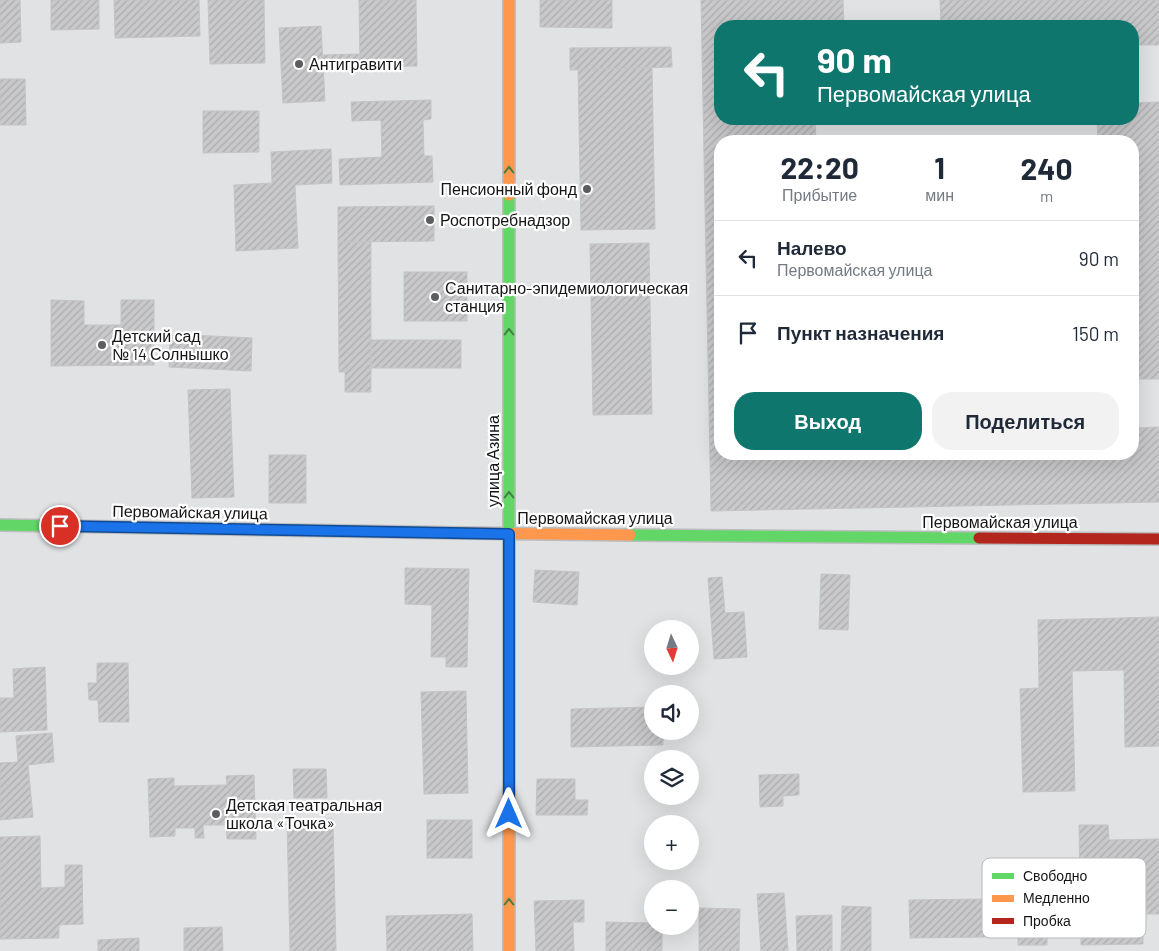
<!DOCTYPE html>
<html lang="ru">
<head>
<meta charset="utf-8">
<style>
	:root { --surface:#fff; --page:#f2f2f3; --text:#1f2937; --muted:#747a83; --line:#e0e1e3; --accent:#0f766e }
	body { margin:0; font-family:Barlow,sans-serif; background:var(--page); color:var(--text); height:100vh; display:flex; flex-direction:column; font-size:19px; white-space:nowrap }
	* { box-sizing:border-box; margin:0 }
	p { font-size:16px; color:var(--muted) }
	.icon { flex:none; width:28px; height:28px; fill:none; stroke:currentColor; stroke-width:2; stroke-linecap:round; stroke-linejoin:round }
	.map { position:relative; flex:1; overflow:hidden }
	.panel { position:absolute; left:714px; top:135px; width:425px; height:325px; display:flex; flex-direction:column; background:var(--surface); border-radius:20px; box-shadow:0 5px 20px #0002 }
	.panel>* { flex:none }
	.top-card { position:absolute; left:714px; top:20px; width:425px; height:105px; border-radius:20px; box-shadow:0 5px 20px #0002; background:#0f766e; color:#fff; overflow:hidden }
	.needle { width:32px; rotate:176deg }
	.controls { position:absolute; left:644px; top:620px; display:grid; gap:10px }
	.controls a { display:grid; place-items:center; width:55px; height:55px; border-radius:50%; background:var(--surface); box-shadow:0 5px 20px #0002; font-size:25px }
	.pin { position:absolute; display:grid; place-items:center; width:42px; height:42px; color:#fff; margin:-21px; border:2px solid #fff; border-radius:50%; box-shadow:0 1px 5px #0007 }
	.me { position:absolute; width:55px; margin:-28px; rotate:0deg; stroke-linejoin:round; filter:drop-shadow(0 0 4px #0008) }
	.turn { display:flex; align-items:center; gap:18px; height:105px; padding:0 20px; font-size:22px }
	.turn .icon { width:65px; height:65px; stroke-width:2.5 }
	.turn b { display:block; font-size:35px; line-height:42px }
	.eta { display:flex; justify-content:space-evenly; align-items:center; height:85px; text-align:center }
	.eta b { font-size:30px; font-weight:700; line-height:35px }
	.action { display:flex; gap:10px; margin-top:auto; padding:10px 20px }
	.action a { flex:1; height:58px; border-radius:20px; background:var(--accent); color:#fff; font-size:20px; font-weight:700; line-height:58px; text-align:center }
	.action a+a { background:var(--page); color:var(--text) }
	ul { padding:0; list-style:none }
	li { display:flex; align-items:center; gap:15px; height:75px; padding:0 20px; border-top:1px solid var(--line) }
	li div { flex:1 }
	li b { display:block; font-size:19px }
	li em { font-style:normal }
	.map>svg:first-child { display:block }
	.building { fill:url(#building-hatch); stroke:#c4c4c6 }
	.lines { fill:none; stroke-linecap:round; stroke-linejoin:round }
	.fast-casing { stroke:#bcbdbe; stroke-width:14 }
	.slow-casing { stroke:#bcbdbe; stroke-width:14 }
	.jam-casing { stroke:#bcbdbe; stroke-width:14 }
	.fast { stroke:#63d668; stroke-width:11 }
	.slow { stroke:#ff974d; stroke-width:11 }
	.jam { stroke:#b3261e; stroke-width:11 }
	.oneway { stroke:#407f44 }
	.route-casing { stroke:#114b97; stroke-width:12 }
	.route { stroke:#1a73e8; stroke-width:9 }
	.poi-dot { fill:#5c5d5f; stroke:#fff; stroke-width:2 }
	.labels { text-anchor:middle; stroke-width:4.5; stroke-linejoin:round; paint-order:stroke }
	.poi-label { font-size:16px; fill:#151517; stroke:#fff; text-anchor:start }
	.street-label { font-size:16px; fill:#151517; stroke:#fff }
	.key { fill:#fff; stroke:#b9b9b9; stroke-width:1 }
	.key-label { font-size:14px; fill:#151517 }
</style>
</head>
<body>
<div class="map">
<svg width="1159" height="951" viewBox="0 0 1159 951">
	<defs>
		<pattern id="building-hatch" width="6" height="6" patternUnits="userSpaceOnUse" patternTransform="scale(1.25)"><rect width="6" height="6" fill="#c9c9cb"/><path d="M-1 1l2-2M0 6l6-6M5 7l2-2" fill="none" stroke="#acacae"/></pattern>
	</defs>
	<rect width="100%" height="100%" fill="#e0e2e4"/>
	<g class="building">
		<path d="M0,0H20L21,42L0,43Z"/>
		<path d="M51,0H99V29L51,30Z"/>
		<path d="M114,0H199L200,36L115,38Z"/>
		<path d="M208,0H264L265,63L210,64Z"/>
		<path d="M359,0H416L417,66L360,67Z"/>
		<path d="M540,0H612V28L540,27Z"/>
		<path d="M701,0H843L844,26H720V119H815L816,141H720V454H1132V428L1159,427V502L711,511Z"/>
		<path d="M940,0H1159V45H1132V26H941Z"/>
		<path d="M321,26L325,101L283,103L279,28Z"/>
		<path d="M671,47L672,67L570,70V48Z"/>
		<path d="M360,54V67L323,69V55Z"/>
		<path d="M652,68L655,229L581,230L578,69Z"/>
		<path d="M0,79H25L26,125H0Z"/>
		<path d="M431,100V119L423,120L424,156H432L433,182L340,185L339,159L382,157L381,120L352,121L351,102Z"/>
		<path d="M1159,102V379H1132V141H1098L1097,119H1132V103Z"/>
		<path d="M203,111H259V152L203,153Z"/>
		<path d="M331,149L332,183L295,185L298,248L236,251L234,185L272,183L271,152Z"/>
		<path d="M434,206V241L338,242V207Z"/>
		<path d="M338,242H371V392H345V372H339Z"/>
		<path d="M649,243L652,414L593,415L590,244Z"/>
		<rect x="404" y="272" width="63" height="49"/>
		<path d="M51,300L84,301V325H121V300H154V365L51,366Z"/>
		<path d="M170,334L252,338L251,371L169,367Z"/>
		<rect x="371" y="340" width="90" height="28"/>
		<path d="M230,389L234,497L192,498L188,390Z"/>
		<rect x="269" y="455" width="37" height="48"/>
		<path d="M405,568L469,569L467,667H446V657H431L432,605L405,604Z"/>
		<path d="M535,570L579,572L577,605L533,602Z"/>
		<path d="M821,574L850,575L848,630L819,629Z"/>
		<path d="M722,577L725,613L744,612L747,657L714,659L708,578Z"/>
		<path d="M1159,617V746L1125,747L1124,670L1072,671L1075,791L1023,792L1020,689L1039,688L1038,620Z"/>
		<path d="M97,663H128L129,722H99L98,700H89L88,683H97Z"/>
		<path d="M45,667L47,730L0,732V698H14L13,669Z"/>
		<path d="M466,691L468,793L424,794L421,692Z"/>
		<path d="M652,707V731H663V745L571,747V709Z"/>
		<path d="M52,733L54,762L28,765L33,817L0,820V763L18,762L16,736Z"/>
		<path d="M293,769H326L327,798H294Z"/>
		<path d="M799,774V795L783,796V806L760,807L759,775Z"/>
		<path d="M254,775L256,839H227L226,825H203L204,838H195V828H175V836L150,837L148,779L174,778V786L227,785L226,776Z"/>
		<path d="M537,779H575V800H588L587,815H536Z"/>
		<path d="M333,819L336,951H290L287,820Z"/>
		<rect x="427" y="820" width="45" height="38"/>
		<path d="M1079,825H1108L1109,840L1159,839V914H1143V944L1081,945Z"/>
		<path d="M40,836L41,888L65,887V865H82L83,924L59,925V938L0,939V837Z"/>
		<path d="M784,893L788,951H761L757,894Z"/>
		<path d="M985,899V937L910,938L909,900Z"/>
		<path d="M584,900V922H573L574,951H536L534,901Z"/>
		<path d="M1018,902H1048L1047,945H1018Z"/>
		<path d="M842,906L871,907V951H841Z"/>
		<path d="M699,908L740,909L739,951H699Z"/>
		<path d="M472,914L473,951H387L386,916Z"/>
		<path d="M832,915V951H797L796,916Z"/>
		<path d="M606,922L652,923V926H662V951H606Z"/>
		<path d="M222,927L223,951H184V928Z"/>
		<path d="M139,938V951H98V940Z"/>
	</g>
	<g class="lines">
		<g class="fast-casing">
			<g id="fast">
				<path d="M509,195V751"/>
				<path d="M0,525L461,533"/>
				<path d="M630,535L979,538"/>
			</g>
		</g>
		<g class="slow-casing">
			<g id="slow">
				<path d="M509,0V195"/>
				<path d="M461,533L630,535"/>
				<path d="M509,751V951"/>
			</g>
		</g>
		<g class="jam-casing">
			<path id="jam" d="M979,538L1159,539"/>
		</g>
		<use href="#fast" class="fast"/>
		<use href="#slow" class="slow"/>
		<use href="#jam" class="jam"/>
	</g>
	<defs><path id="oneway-chevron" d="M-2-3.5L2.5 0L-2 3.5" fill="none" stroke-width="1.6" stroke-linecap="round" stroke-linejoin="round" transform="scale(1.25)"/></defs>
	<g class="oneway">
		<use href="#oneway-chevron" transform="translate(509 170) rotate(-90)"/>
		<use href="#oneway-chevron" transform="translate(509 332) rotate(-90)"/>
		<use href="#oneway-chevron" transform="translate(509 495) rotate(-90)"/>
		<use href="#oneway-chevron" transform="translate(509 902) rotate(-90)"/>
	</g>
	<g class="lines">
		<g class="route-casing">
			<path id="route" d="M60,526L509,534V814"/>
		</g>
		<use href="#route" class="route"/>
	</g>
	<g class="poi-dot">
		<circle cx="299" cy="64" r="5"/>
		<circle cx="587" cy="189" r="5"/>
		<circle cx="430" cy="220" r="5"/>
		<circle cx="435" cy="297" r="5"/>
		<circle cx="102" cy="345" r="5"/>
		<circle cx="216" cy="814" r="5"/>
	</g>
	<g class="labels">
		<g class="poi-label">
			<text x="309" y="70">Антигравити</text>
			<text x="577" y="195" text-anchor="end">Пенсионный фонд</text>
			<text x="440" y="226">Роспотребнадзор</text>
			<text x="445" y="294">Санитарно-эпидемиологическая<tspan x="445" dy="18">станция</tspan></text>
			<text x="112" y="342">Детский сад<tspan x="112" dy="18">№ 14 Солнышко</tspan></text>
			<text x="226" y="811">Детская театральная<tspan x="226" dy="18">школа «Точка»</tspan></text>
		</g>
		<g class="street-label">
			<text transform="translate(493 461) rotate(-90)" y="6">улица Азина</text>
			<text transform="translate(190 512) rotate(1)" y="6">Первомайская улица</text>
			<text x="595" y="524">Первомайская улица</text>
			<text x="1000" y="528">Первомайская улица</text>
		</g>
	</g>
	<rect x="982" y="858" width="164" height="80" rx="8" class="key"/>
	<rect x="992" y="873" width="22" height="6" fill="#63d668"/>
	<rect x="992" y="895" width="22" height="7" fill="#ff974d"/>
	<rect x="992" y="918" width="22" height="6" fill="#b3261e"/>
	<g class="key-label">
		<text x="1023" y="881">Свободно</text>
		<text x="1023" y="903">Медленно</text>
		<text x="1023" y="926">Пробка</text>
	</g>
</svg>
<div class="controls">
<a><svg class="needle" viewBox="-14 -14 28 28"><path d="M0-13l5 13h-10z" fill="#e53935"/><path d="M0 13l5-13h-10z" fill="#747a83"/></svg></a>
<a><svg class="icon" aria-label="sound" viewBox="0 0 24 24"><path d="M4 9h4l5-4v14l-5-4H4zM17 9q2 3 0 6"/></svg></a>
<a><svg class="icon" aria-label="layers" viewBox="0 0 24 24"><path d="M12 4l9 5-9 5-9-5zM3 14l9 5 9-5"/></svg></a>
<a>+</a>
<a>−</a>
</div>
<div class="pin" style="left:60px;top:526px;background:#d93025"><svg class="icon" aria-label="arrive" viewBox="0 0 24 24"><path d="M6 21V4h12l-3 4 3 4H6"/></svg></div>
<svg class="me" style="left:509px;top:814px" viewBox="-20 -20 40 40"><path d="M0-17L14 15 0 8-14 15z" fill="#1a73e8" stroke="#fff" stroke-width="4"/></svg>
<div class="top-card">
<div class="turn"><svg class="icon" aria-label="left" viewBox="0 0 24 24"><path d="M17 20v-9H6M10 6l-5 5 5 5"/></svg><div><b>90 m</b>Первомайская улица</div></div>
</div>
<section class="panel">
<div class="eta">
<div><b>22:20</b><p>Прибытие</p></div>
<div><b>1</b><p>мин</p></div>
<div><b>240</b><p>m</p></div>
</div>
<ul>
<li><svg class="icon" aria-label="left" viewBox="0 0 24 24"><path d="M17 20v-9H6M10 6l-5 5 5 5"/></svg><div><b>Налево</b><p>Первомайская улица</p></div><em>90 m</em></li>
<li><svg class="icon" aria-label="arrive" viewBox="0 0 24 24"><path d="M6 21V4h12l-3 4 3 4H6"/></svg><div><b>Пункт назначения</b></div><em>150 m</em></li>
</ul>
<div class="action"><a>Выход</a><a>Поделиться</a></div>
</section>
</div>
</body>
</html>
